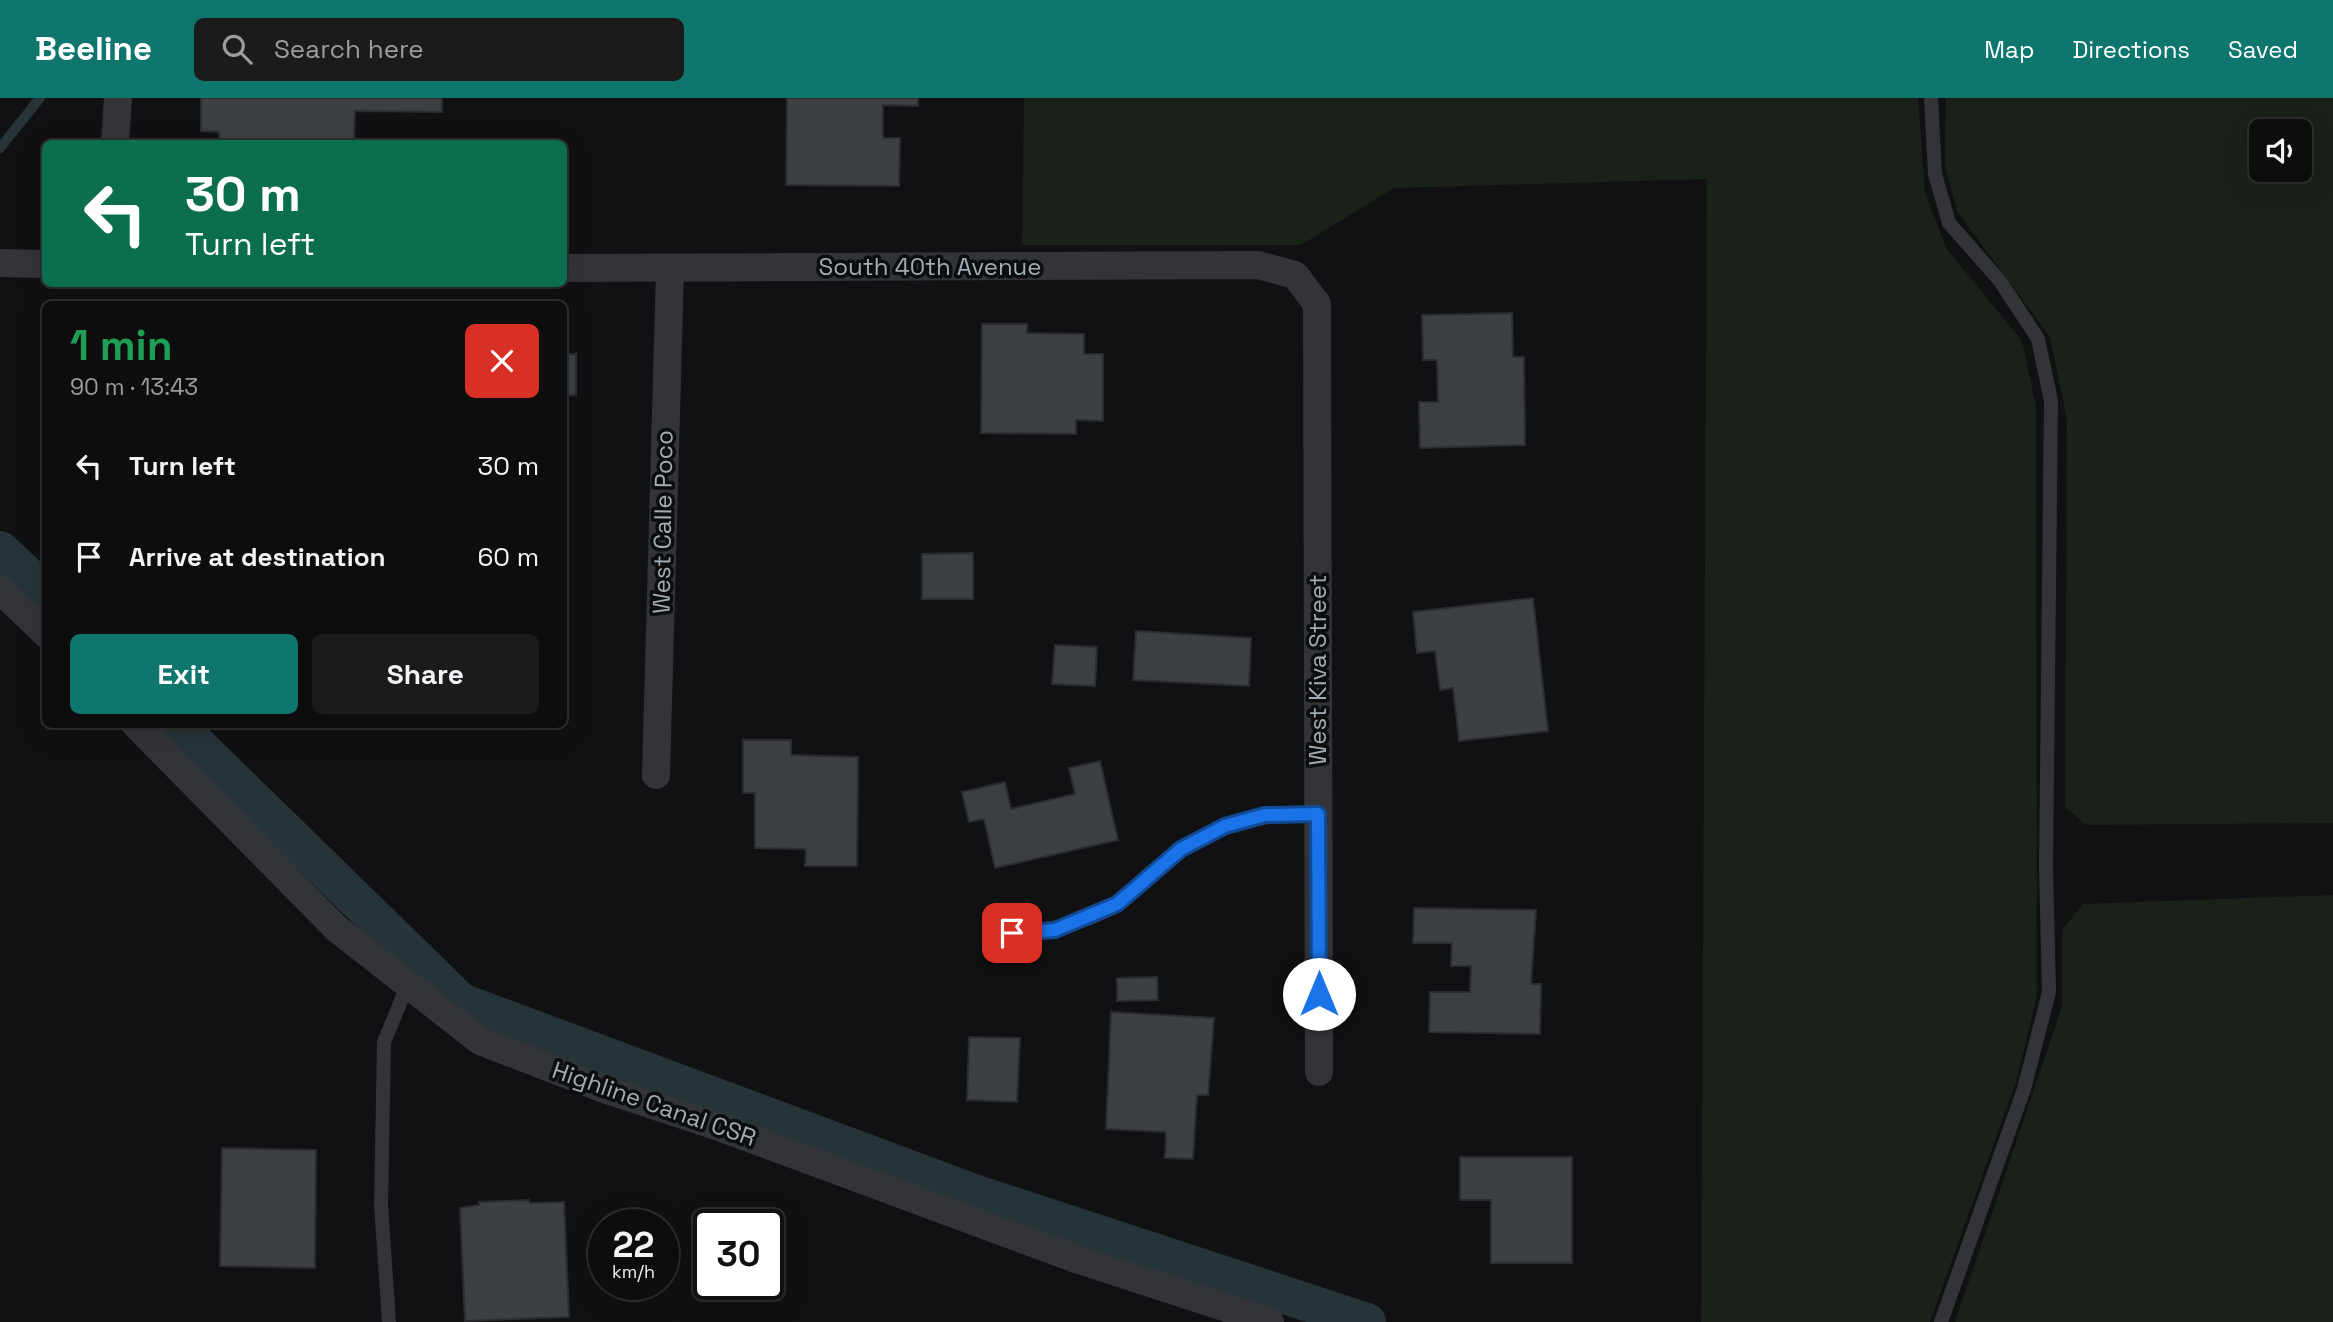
<!DOCTYPE html>
<html lang="en">
<head>
<meta charset="utf-8">
<style>
	:root { --surface:#0d0d0e; --page:#1b1b1c; --text:#f1f3f6; --muted:#9a9c9e; --line:#2d2d2e; --accent:#0f766e }
	body { margin:0; font-family:"Space Grotesk",sans-serif; background:var(--page); color:var(--text); height:100vh; display:flex; flex-direction:column; font-size:26px; white-space:nowrap }
	* { box-sizing:border-box; margin:0 }
	p { font-size:23px; color:var(--muted) }
	.icon { flex:none; width:38px; height:38px; fill:none; stroke:currentColor; stroke-width:2; stroke-linecap:round; stroke-linejoin:round }
	.map { position:relative; flex:1; overflow:hidden }
	.drawer { position:absolute; left:42px; top:203px; width:525px; height:427px; display:flex; flex-direction:column; background:var(--surface); border-radius:10px; box-shadow:0 7px 28px #0002,0 0 0 2px var(--line) }
	.drawer>* { flex:none }
	.top-card { position:absolute; left:42px; top:42px; width:525px; height:147px; border-radius:10px; box-shadow:0 7px 28px #0002,0 0 0 2px var(--line); background:#0b6e4f; color:#fff; overflow:hidden }
	.buttons { position:absolute; left:2249px; top:21px; display:grid; gap:14px }
	.buttons a { display:grid; place-items:center; width:63px; height:63px; border-radius:10px; background:var(--surface); box-shadow:0 7px 28px #0002,0 0 0 2px var(--line); font-size:35px }
	.speed { position:absolute; left:588px; top:1111px; display:flex; gap:14px; font-size:35px; font-weight:700; text-align:center }
	.speed>* { display:grid; place-content:center; width:91px; height:91px; border-radius:50%; background:var(--surface); box-shadow:0 7px 28px #0002,0 0 0 2px var(--line); line-height:1 }
	.speed small { font-size:18px; font-weight:400 }
	.speed .limit { border:4px solid #111; border-radius:10px; background:#fff; color:#111 }
	.pin { position:absolute; display:grid; place-items:center; width:60px; height:60px; color:#fff; margin:-30px; border-radius:14px; box-shadow:0 4px 10px #0006 }
	.me { position:absolute; width:77px; margin:-38px; rotate:0deg; stroke-linejoin:round; filter:drop-shadow(0 0 5px #0008) }
	.turn { display:flex; align-items:center; gap:24px; height:147px; padding:0 28px; font-size:32px }
	.turn .icon { width:91px; height:91px; stroke-width:2.5 }
	.turn b { display:block; font-size:49px; line-height:60px }
	.round { display:grid; place-items:center; flex:none; width:74px; height:74px; border-radius:10px; background:var(--page) }
	.overview { display:flex; align-items:center; justify-content:space-between; height:119px; padding:0 28px }
	h1 { font-size:42px; font-weight:700; line-height:52px; color:#1e9e55 }
	.button { display:flex; gap:14px; margin-top:auto; padding:14px 28px }
	.button a { flex:1; height:80px; border-radius:10px; background:var(--accent); color:#fff; font-size:28px; font-weight:700; line-height:80px; text-align:center }
	.button a+a { background:var(--page); color:var(--text) }
	ul { padding:0; list-style:none }
	li { display:flex; align-items:center; gap:21px; height:91px; padding:0 28px }
	li div { flex:1 }
	li b { display:block; font-size:26px }
	li em { font-style:normal }
	header { display:flex; align-items:center; gap:42px; box-sizing:border-box; height:98px; padding:0 35px; background:var(--accent); color:#fff }
	header strong { font-size:33px }
	nav { display:flex; gap:38px; margin-inline-start:auto; font-size:24px }
	.search { width:490px; height:63px; background:var(--page); display:flex; align-items:center; gap:18px; box-sizing:border-box; padding:0 24px; border-radius:10px; color:var(--muted); font-size:26px }
	.map>svg:first-child { display:block }
	.green { fill:#1a2119; fill-rule:evenodd }
	.lines { fill:none; stroke-linecap:round; stroke-linejoin:round }
	.stream { stroke:#273437; stroke-width:10 }
	.canal { stroke:#273437; stroke-width:38 }
	.building { fill:#3d4043; stroke:#2b2c2f; stroke-width:2 }
	.lane { stroke:#323438; stroke-width:14 }
	.street { stroke:#323438; stroke-width:28 }
	.route-casing { stroke:#114b97; stroke-width:18 }
	.route { stroke:#1a73e8; stroke-width:12 }
	.labels { text-anchor:middle; stroke-width:7; stroke-linejoin:round; paint-order:stroke }
	.street-label { font-size:24px; fill:#a1acb4; stroke:#0c0d0e }
</style>
</head>
<body>
<header>
<strong>Beeline</strong>
<div class="search"><svg class="icon" aria-label="search" viewBox="0 0 24 24"><circle cx="10" cy="10" r="6"/><path d="M15 15l6 6"/></svg>Search here</div>
<nav><a>Map</a><a>Directions</a><a>Saved</a></nav>
</header>
<div class="map">
<svg width="2333" height="1224" viewBox="0 0 2333 1224">
	<rect width="100%" height="100%" fill="#111113"/>
	<g class="green">
		<path d="M1024,0H1918L1925,94L1946,150L2022,243L2036,308L2037,898L2017,981L1930,1224H1701L1707,81L1394,90L1301,147H1022Z"/>
		<path d="M1946,0H2333V725L2086,727L2065,709L2067,322L2050,239L1957,113L1945,68ZM2261,33H2300V72H2261Z"/>
		<path d="M2333,797V1224H1955L2062,909V832L2083,806Z"/>
	</g>
	<g class="lines">
		<path class="stream" d="M0,50L40,0"/>
		<g class="canal">
			<path d="M0,452L46,495"/>
			<path d="M176,626L461,904L974,1095L1367,1224"/>
		</g>
	</g>
	<g class="building">
		<path d="M201,0H442V14L355,13L354,46H219V34L201,33Z"/>
		<path d="M787,0H918V8L883,7V40H900L899,88L786,87Z"/>
		<path d="M1512,215L1513,259H1524L1525,347L1420,350L1419,304H1438L1437,262H1423L1422,217Z"/>
		<path d="M982,226H1027V235L1084,236V256H1103V323L1076,322V336L981,335Z"/>
		<path d="M564,256H576V297L564,298Z"/>
		<path d="M973,455V501H922V456Z"/>
		<path d="M1533,500L1548,633L1459,643L1453,590L1440,592L1435,553L1417,555L1413,514Z"/>
		<path d="M1136,533L1251,540L1249,588L1133,582Z"/>
		<path d="M1055,547L1097,549L1095,588L1052,586Z"/>
		<path d="M743,642H791V657L858,659L857,768H805L806,751L755,750V695H743Z"/>
		<path d="M1100,663L1118,742L995,770L984,721L969,724L962,694L1005,684L1011,711L1075,696L1069,670Z"/>
		<path d="M1414,810L1536,812L1531,886H1541L1540,936L1429,934L1430,894H1470L1471,868H1451L1452,845H1413Z"/>
		<path d="M1157,879L1158,902L1117,903V880Z"/>
		<path d="M1111,914L1214,920L1208,997H1197L1193,1061L1165,1060L1166,1034L1106,1031Z"/>
		<path d="M969,939L1020,940L1017,1004L967,1002Z"/>
		<path d="M222,1050L316,1052L315,1170L220,1168Z"/>
		<path d="M1460,1059H1572V1165H1491V1102H1460Z"/>
		<path d="M529,1102L530,1105L564,1104L569,1219L465,1223L460,1110L479,1107V1104Z"/>
	</g>
	<g class="lines">
		<g class="lane">
			<path d="M1931,0L1935,76L1949,125L2000,183L2038,241L2051,303L2046,769L2049,894L2024,991L1941,1224"/>
			<path d="M990,836C1034,833 1081,831 1119,805C1141,789 1158,767 1180,752C1224,721 1267,717 1318,716"/>
			<path d="M389,1224L381,1107L384,944L408,886"/>
		</g>
		<g class="street">
			<path d="M115,46L118,0"/>
			<path d="M0,165L46,166"/>
			<path d="M564,170L1258,167L1295,177L1317,206L1319,974"/>
			<path d="M0,492L46,536"/>
			<path d="M135,626L337,831L480,943L604,991L719,1029L1076,1161L1270,1224"/>
			<path d="M656,677L670,171"/>
		</g>
	</g>
	<g class="lines">
		<g class="route-casing">
			<path id="route" d="M1012,835L1055,832L1117,806L1181,751L1225,728L1265,717L1318,716L1319,896"/>
		</g>
		<use href="#route" class="route"/>
	</g>
	<g class="labels">
		<g class="street-label">
			<text x="930" y="177">South 40th Avenue</text>
			<text transform="translate(663 424) rotate(-89)" y="8">West Calle Poco</text>
			<text transform="translate(1318 572) rotate(-90)" y="8">West Kiva Street</text>
			<text transform="translate(654 1006) rotate(19)" y="8">Highline Canal CSR</text>
		</g>
	</g>
</svg>
<div class="buttons">
<a><svg class="icon" aria-label="sound" viewBox="0 0 24 24"><path d="M4 9h4l5-4v14l-5-4H4zM17 9q2 3 0 6"/></svg></a>
</div>
<div class="speed"><div>22<small>km/h</small></div><div class="limit">30</div></div>
<div class="pin" style="left:1012px;top:835px;background:#d93025"><svg class="icon" aria-label="arrive" viewBox="0 0 24 24"><path d="M6 21V4h12l-3 4 3 4H6"/></svg></div>
<svg class="me" style="left:1319px;top:896px" viewBox="-20 -20 40 40"><circle r="19" fill="#fff"/><path d="M0-13L10 11 0 6-10 11z" fill="#1a73e8"/></svg>
<div class="top-card">
<div class="turn"><svg class="icon" aria-label="left" viewBox="0 0 24 24"><path d="M17 20v-9H6M10 6l-5 5 5 5"/></svg><div><b>30 m</b>Turn left</div></div>
</div>
<section class="drawer">
<div class="overview"><div><h1>1 min</h1><p>90 m · 13:43</p></div><a class="round" style="background:#d93025;color:#fff"><svg class="icon" aria-label="close" viewBox="0 0 24 24"><path d="M6 6l12 12M18 6L6 18"/></svg></a></div>
<ul>
<li><svg class="icon" aria-label="left" viewBox="0 0 24 24"><path d="M17 20v-9H6M10 6l-5 5 5 5"/></svg><div><b>Turn left</b></div><em>30 m</em></li>
<li><svg class="icon" aria-label="arrive" viewBox="0 0 24 24"><path d="M6 21V4h12l-3 4 3 4H6"/></svg><div><b>Arrive at destination</b></div><em>60 m</em></li>
</ul>
<div class="button"><a>Exit</a><a>Share</a></div>
</section>
</div>
</body>
</html>
